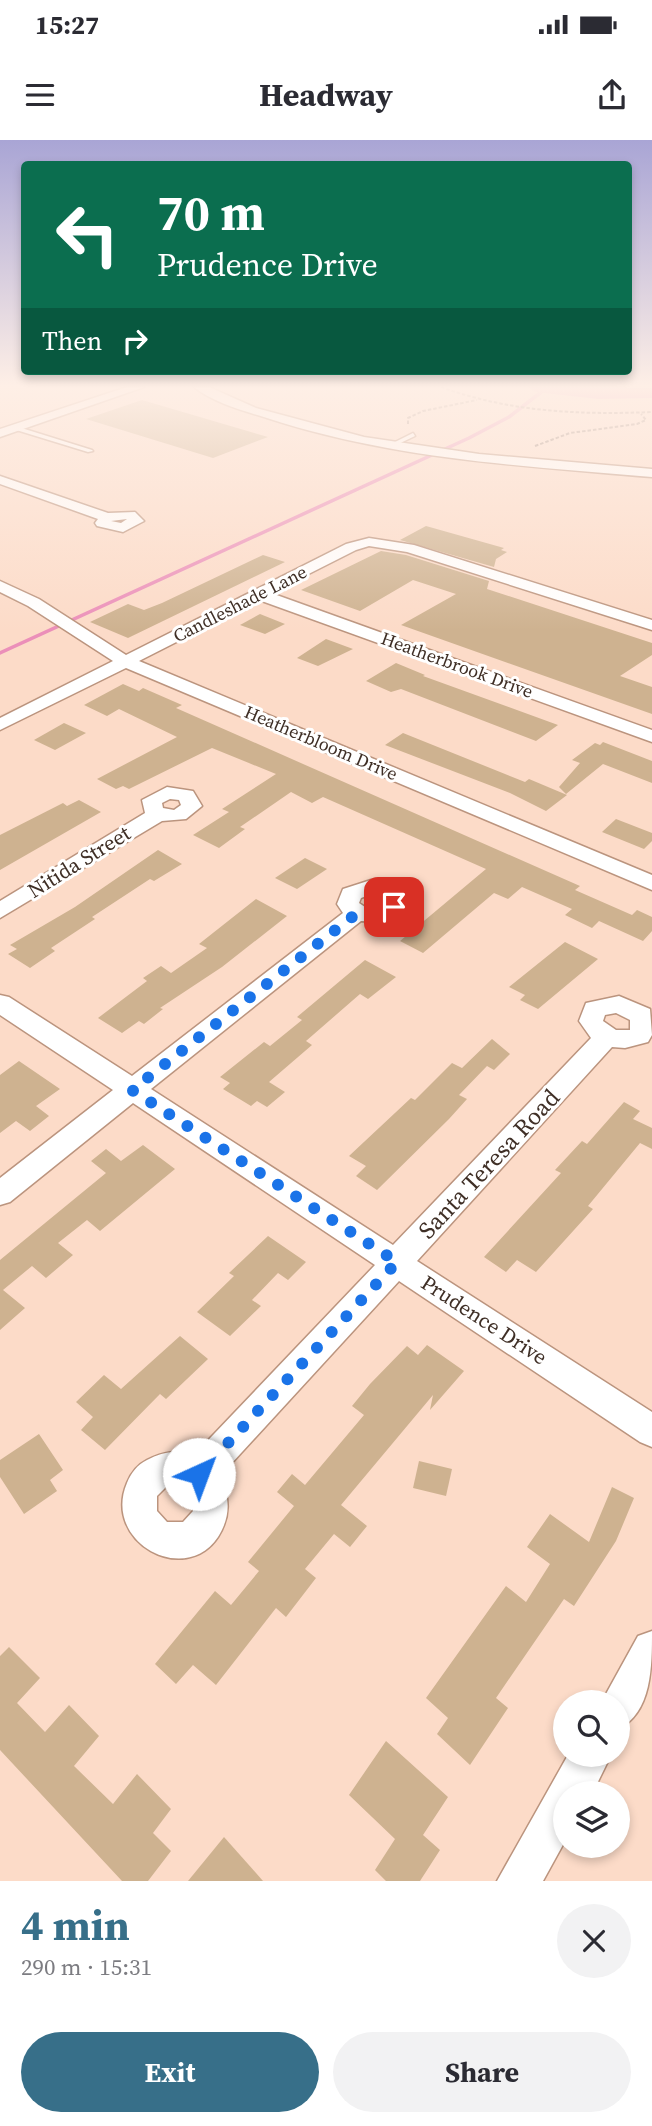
<!DOCTYPE html>
<html lang="en">
<head>
<meta charset="utf-8">
<style>
	:root { --surface:#fff; --page:#f2f2f3; --text:#2b2b33; --muted:#7c7c81; --accent:#376f89 }
	body { margin:0; font-family:"Source Serif 4",serif; background:var(--page); color:var(--text); height:100vh; display:flex; flex-direction:column; font-size:26px; white-space:nowrap }
	* { box-sizing:border-box; margin:0 }
	p { font-size:23px; color:var(--muted) }
	.icon { flex:none; width:38px; height:38px; fill:none; stroke:currentColor; stroke-width:2; stroke-linecap:round; stroke-linejoin:round }
	.map { position:relative; height:1741px; overflow:hidden }
	.details { display:flex; flex-direction:column; background:var(--surface); flex:1 }
	.details>* { flex:none }
	.guide { position:absolute; left:21px; top:21px; width:611px; height:214px; border-radius:7px; box-shadow:0 4px 10px #0003; background:#0b6e4f; color:#fff; overflow:hidden }
	.controls { position:absolute; left:553px; top:1550px; display:grid; gap:14px }
	.controls a { display:grid; place-items:center; width:77px; height:77px; border-radius:50%; background:var(--surface); box-shadow:0 4px 10px #0003; font-size:35px }
	.pin { position:absolute; display:grid; place-items:center; width:60px; height:60px; color:#fff; margin:-30px; border-radius:14px; box-shadow:0 4px 10px #0006 }
	.me { position:absolute; width:77px; margin:-38px; rotate:43deg; stroke-linejoin:round; filter:drop-shadow(0 0 5px #0008) }
	.turn { display:flex; align-items:center; gap:24px; height:147px; padding:0 21px; font-size:32px }
	.turn .icon { width:91px; height:91px; stroke-width:2.5 }
	.turn b { display:block; font-size:49px; line-height:60px }
	.then { display:flex; align-items:center; height:66px; padding:0 21px; background:#0003; gap:14px; font-size:26px }
	.round { display:grid; place-items:center; flex:none; width:74px; height:74px; border-radius:37px; background:var(--page) }
	.overview { display:flex; align-items:center; justify-content:space-between; height:119px; padding:0 21px }
	h1 { font-size:42px; font-weight:700; line-height:52px; color:var(--accent) }
	.button { display:flex; gap:14px; margin-top:auto; padding:14px 21px }
	.button a { flex:1; height:80px; border-radius:42px; background:var(--accent); color:#fff; font-size:28px; font-weight:700; line-height:80px; text-align:center }
	.button a+a { background:var(--page); color:var(--text) }
	.status { display:flex; justify-content:space-between; align-items:center; height:49px; padding:0 35px; background:var(--surface); direction:ltr }
	.status svg { height:19px; fill:currentColor }
	header { display:flex; justify-content:space-between; align-items:center; height:91px; padding:0 21px; background:var(--surface); font-size:32px; font-weight:700 }
	.map>svg:first-child { display:block }
	.lines { fill:none; stroke-linecap:round; stroke-linejoin:round }
	.stream { stroke:#eb8fb9; stroke-width:3.5 }
	.river { fill:#eb8fb9; fill-rule:evenodd }
	.building { fill:#ceb290 }
	.service-casing { stroke:#bb947e; stroke-width:3 }
	.minor-casing { stroke:#bb947e; stroke-width:3 }
	.path { stroke:#967e71; stroke-width:2; stroke-dasharray:3.5 2; stroke-linecap:butt }
	.service { fill:#fff; fill-rule:evenodd }
	.minor { fill:#fff; fill-rule:evenodd }
	.route { stroke:#1a73e8; stroke-width:12; stroke-dasharray:0 21.6 }
	.labels { text-anchor:middle; stroke-width:6; stroke-linejoin:round; paint-order:stroke }
	.far-street-label { font-size:18px; fill:#3f2f26; stroke:#fff }
	.street-label { font-size:21px; fill:#3f2f26; stroke:#fff }
	.near-street-label { font-size:24px; fill:#3f2f26; stroke:#fff }
</style>
</head>
<body>
<div class="status"><b>15:27</b><svg viewBox="0 0 49 12"><path d="M0 12V9h3v3zM5 12V6h3v6zM10 12V3h3v9zM15 12V0h3v12zM26 1h20v11H26zM47 4h2v5h-2z"/></svg></div>
<header><svg class="icon" aria-label="menu" viewBox="0 0 24 24"><path d="M4 6h16M4 12h16M4 18h16"/></svg>Headway<svg class="icon" aria-label="share" viewBox="0 0 24 24"><path d="M12 15V3M7 8l5-5 5 5M5 13v7h14v-7"/></svg></header>
<div class="map">
<svg width="652" height="1741" viewBox="0 0 652 1741">
	<rect width="100%" height="100%" fill="#fcdbc8"/>
	<g class="lines">
		<path class="stream" d="M0,513L469,298L509,277L545,249"/>
		<path class="river" d="M528,247L652,248V258L598,259L536,252Z"/>
	</g>
	<g class="building">
		<path d="M142,260L268,297L213,318L86,279Z"/>
		<path d="M426,386L504,408L501,410L507,412L496,419L494,427L400,400Z"/>
		<path d="M381,411L406,415L489,441L487,449L652,503V515L620,536L652,547V574L401,485L456,454L413,440L360,471L301,450Z"/>
		<path d="M263,415L285,422L128,498L90,482L128,464L144,470L162,463Z"/>
		<path d="M260,474L285,484L265,494L240,485Z"/>
		<path d="M326,499L353,509L318,526L297,518Z"/>
		<path d="M396,523L425,535L423,536L558,585L536,601L401,549L391,552L366,541Z"/>
		<path d="M123,544L139,551L143,548L182,565L176,568L580,746L575,750L632,775L637,770L652,777V791L643,801L599,781L592,788L565,775L572,769L522,747L508,759L494,753L423,813L400,801L486,729L323,657L312,663L291,652L240,687L245,689L219,708L193,695L229,672L222,669L276,634L212,608L129,649L123,646L116,649L97,639L177,597L119,569L107,576L84,565Z"/>
		<path d="M64,583L86,593L55,610L34,600Z"/>
		<path d="M403,593L525,642L529,639L567,655L546,671L510,653L385,605Z"/>
		<path d="M603,602L652,621V643L603,624L566,654L559,647L580,623L572,620L595,603L600,605Z"/>
		<path d="M79,660L101,672L0,730V695L63,663L67,666Z"/>
		<path d="M616,679L652,693V701L644,709L602,692Z"/>
		<path d="M158,710L182,724L154,741L150,739L92,777L95,779L51,808L55,811L30,828L8,814L17,809L10,805L75,767Z"/>
		<path d="M305,718L327,729L297,749L275,738Z"/>
		<path d="M256,759L287,776L222,827L160,868L163,869L144,884L139,881L122,893L98,878L147,841L143,838L161,826L171,833L207,808L199,804Z"/>
		<path d="M565,802L598,819L538,869L520,860L525,855L509,847Z"/>
		<path d="M365,820L396,837L368,859L360,854L306,901L312,905L269,942L285,952L267,967L257,961L251,966L223,949L230,943L220,937L264,902L270,906L302,880L297,877Z"/>
		<path d="M492,899L510,914L494,930L487,926L459,955L467,959L449,979L377,1050L356,1036L366,1026L349,1016L411,958L415,960L452,923L462,928Z"/>
		<path d="M19,921L60,949L36,966L49,976L30,991L16,981L0,993V935Z"/>
		<path d="M624,962L640,971L633,979L652,988V1009L640,1003L588,1066L593,1069L536,1132L517,1120L506,1132L484,1117L561,1033L555,1030L582,1001L587,1004Z"/>
		<path d="M143,1005L175,1029L100,1091L87,1080L58,1103L73,1115L46,1138L32,1126L3,1150L25,1168L0,1190V1120L106,1033L91,1021L106,1009L121,1021Z"/>
		<path d="M268,1096L306,1122L288,1140L278,1133L252,1160L261,1166L230,1196L197,1172L234,1136L229,1133Z"/>
		<path d="M180,1196L208,1219L166,1259L160,1254L105,1310L81,1290L93,1277L76,1262L104,1235L121,1249Z"/>
		<path d="M427,1205L464,1231L430,1270L433,1255L341,1365L367,1386L350,1407L334,1394L305,1429L316,1438L286,1477L276,1468L216,1545L193,1525L176,1544L155,1524L215,1451L231,1465L259,1431L248,1422L294,1366L277,1352L292,1334L305,1345L364,1275L352,1266L370,1244L407,1206L418,1215Z"/>
		<path d="M39,1294L63,1330L50,1340L57,1351L24,1374L0,1337V1320Z"/>
		<path d="M419,1321L452,1329L446,1356L413,1348Z"/>
		<path d="M612,1347L634,1358L616,1401L574,1466L564,1459L496,1558L508,1568L470,1625L437,1594L448,1578L426,1558L506,1446L526,1462L550,1424L527,1407L550,1374L589,1402Z"/>
		<path d="M9,1507L40,1538L17,1563L45,1592L69,1565L99,1596L74,1626L113,1664L137,1634L171,1669L153,1693L171,1711L148,1741H122L0,1610V1516Z"/>
		<path d="M386,1601L448,1657L423,1695L440,1710L420,1741H386L375,1730L395,1699L349,1655Z"/>
		<path d="M224,1697L263,1741H188Z"/>
	</g>
	<g class="lines">
		<g class="service-casing">
			<g id="service">
				<path d="M15,286L92,310L93,311L88,312L13,289Z"/>
				<path d="M413,293L415,296L392,307L387,306Z"/>
			</g>
		</g>
		<g class="minor-casing">
			<g id="minor">
				<path d="M127,247H144L0,297V289Z"/>
				<path d="M194,247H209L256,268L364,297L479,314L652,329V337C522,326 392,319 267,278C244,271 212,262 194,247Z"/>
				<path d="M0,336L108,373L135,372L144,381L123,392L97,386L95,383L98,379L0,344ZM127,379L121,383L111,381Z"/>
				<path d="M369,398L414,405L652,480V490L407,412L369,406L356,410L271,453L652,590V602L259,460L139,521L652,735V750L126,528L0,590V578L113,521L28,466L0,452V441L39,459L126,515L346,404Z"/>
				<path d="M167,647L193,651L202,666L186,679L162,681L0,778V761L145,673L142,660ZM170,659L179,660L181,665L174,670L163,668L162,663Z"/>
				<path d="M371,740L400,748L407,762L399,776L379,782L361,781L151,949L393,1105L591,898L579,881L586,863L619,856L650,869L652,895L648,902L625,908L612,907L417,1121L652,1272V1307L640,1302L399,1141L220,1336C230,1358 231,1376 218,1397C185,1447 102,1402 127,1343C131,1333 137,1325 147,1320C163,1312 177,1309 193,1316L375,1125L133,963L10,1062L0,1065V1038L113,950L0,875V855L9,857L132,936L343,773L337,764L343,749ZM372,754L383,757L382,766L368,769L359,763L361,758ZM616,873L630,880V890H616L603,881L605,875ZM168,1345H182L193,1356V1371L183,1382H167L157,1371V1356Z"/>
				<path d="M652,1491C652,1526 652,1573 618,1589V1563H601L638,1496Z"/>
				<path d="M568,1615H611L592,1654H565V1701L543,1741H497Z"/>
			</g>
		</g>
		<g class="path">
			<path d="M441,247C510,272 579,275 652,272"/>
			<path d="M408,284V278L423,271L477,260"/>
			<path d="M535,306L570,293L637,284L646,280L641,274"/>
		</g>
		<use href="#service" class="service"/>
		<use href="#minor" class="minor"/>
	</g>
	<linearGradient id="sky" x2="0" y2="1"><stop stop-color="#a9a5d5"/><stop offset="0.5" stop-color="#feefe6"/><stop offset="1" stop-color="#feefe6" stop-opacity="0"/></linearGradient>
	<rect width="652" height="491" fill="url(#sky)"/>
	<g class="lines">
		<path class="route" d="M199,1334L397,1122L132,950L357,773L378,776L394,767"/>
	</g>
	<g class="labels">
		<g class="far-street-label">
			<text transform="translate(240 464) rotate(-27)" y="6">Candleshade Lane</text>
			<text transform="translate(457 525) rotate(20)" y="6">Heatherbrook Drive</text>
			<text transform="translate(321 603) rotate(23)" y="6">Heatherbloom Drive</text>
		</g>
		<g class="street-label">
			<text transform="translate(79 722) rotate(-32)" y="7">Nitida Street</text>
			<text transform="translate(484 1180) rotate(33)" y="7">Prudence Drive</text>
		</g>
		<g class="near-street-label">
			<text transform="translate(489 1024) rotate(-47)" y="8">Santa Teresa Road</text>
		</g>
	</g>
</svg>
<div class="controls">
<a><svg class="icon" aria-label="search" viewBox="0 0 24 24"><circle cx="10" cy="10" r="6"/><path d="M15 15l6 6"/></svg></a>
<a><svg class="icon" aria-label="layers" viewBox="0 0 24 24"><path d="M12 4l9 5-9 5-9-5zM3 14l9 5 9-5"/></svg></a>
</div>
<div class="pin" style="left:394px;top:767px;background:#d93025"><svg class="icon" aria-label="arrive" viewBox="0 0 24 24"><path d="M6 21V4h12l-3 4 3 4H6"/></svg></div>
<svg class="me" style="left:199px;top:1334px" viewBox="-20 -20 40 40"><circle r="19" fill="#fff"/><path d="M0-13L10 11 0 6-10 11z" fill="#1a73e8"/></svg>
<div class="guide">
<div class="turn"><svg class="icon" aria-label="left" viewBox="0 0 24 24"><path d="M17 20v-9H6M10 6l-5 5 5 5"/></svg><div><b>70 m</b>Prudence Drive</div></div>
<div class="then">Then<svg class="icon" aria-label="right" viewBox="0 0 24 24"><path d="M7 20v-9h11M14 6l5 5-5 5"/></svg></div>
</div>
</div>
<section class="details">
<div class="overview"><div><h1>4 min</h1><p>290 m · 15:31</p></div><a class="round"><svg class="icon" aria-label="close" viewBox="0 0 24 24"><path d="M6 6l12 12M18 6L6 18"/></svg></a></div>
<div class="button"><a>Exit</a><a>Share</a></div>
</section>
</body>
</html>
